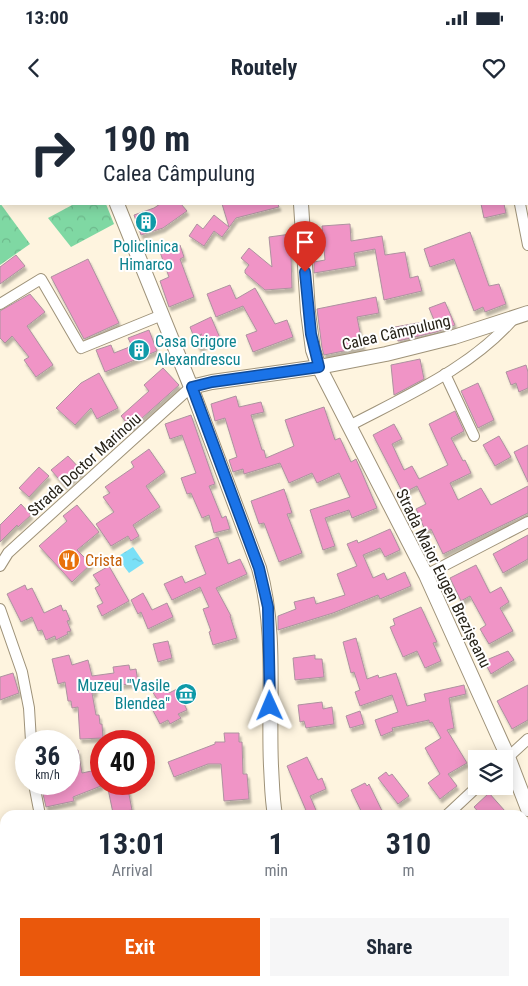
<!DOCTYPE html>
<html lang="en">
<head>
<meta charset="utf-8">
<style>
	:root { --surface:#fff; --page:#f6f6f7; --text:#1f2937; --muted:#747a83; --accent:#ea580c }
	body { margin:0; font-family:"Roboto Condensed",sans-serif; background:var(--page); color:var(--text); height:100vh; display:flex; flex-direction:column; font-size:19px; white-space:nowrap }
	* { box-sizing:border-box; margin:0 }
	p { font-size:16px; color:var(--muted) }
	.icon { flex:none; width:28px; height:28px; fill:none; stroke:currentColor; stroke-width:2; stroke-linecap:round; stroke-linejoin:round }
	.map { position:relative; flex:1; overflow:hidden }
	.panel { position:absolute; left:0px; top:710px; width:529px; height:176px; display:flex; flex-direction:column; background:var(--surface); border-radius:15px 15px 0 0; box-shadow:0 2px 12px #0003 }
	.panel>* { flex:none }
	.guide { position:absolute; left:0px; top:0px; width:529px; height:105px; box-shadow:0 2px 12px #0003; background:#fff; color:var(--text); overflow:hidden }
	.tools { position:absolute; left:468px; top:650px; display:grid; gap:10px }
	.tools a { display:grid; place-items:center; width:45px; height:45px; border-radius:0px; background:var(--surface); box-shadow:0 2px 12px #0003; font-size:25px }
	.speed { position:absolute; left:15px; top:630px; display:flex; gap:10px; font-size:25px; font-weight:700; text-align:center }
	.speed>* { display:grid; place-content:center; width:65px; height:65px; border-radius:50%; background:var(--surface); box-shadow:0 2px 12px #0003; line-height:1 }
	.speed small { font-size:12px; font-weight:400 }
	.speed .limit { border:8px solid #d22; background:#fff; color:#111 }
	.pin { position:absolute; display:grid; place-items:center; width:42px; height:42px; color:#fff; margin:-51px -21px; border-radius:50% 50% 50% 0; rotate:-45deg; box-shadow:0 0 5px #0007 }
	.pin .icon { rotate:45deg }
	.me { position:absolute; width:55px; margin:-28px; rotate:359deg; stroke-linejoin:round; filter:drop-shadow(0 0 4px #0008) }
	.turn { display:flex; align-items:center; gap:18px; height:105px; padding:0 20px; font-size:22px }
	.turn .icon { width:65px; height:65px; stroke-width:2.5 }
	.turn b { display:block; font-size:35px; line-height:42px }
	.eta { display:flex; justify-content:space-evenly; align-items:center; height:85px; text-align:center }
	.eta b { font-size:30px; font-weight:700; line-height:35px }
	.button { display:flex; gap:10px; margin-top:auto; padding:10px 20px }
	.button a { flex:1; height:58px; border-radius:0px; background:var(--accent); color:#fff; font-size:20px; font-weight:700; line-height:58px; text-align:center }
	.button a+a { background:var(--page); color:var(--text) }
	.status { display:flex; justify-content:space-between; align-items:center; height:35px; padding:0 25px; background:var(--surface); direction:ltr }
	.status svg { height:14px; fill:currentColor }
	header { display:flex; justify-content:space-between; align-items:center; height:65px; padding:0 20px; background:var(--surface); font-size:22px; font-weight:700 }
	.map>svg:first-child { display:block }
	.park { fill:url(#park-crowns) }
	.water { fill:url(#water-ripples) }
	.building { fill:#f094c6; stroke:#ad929f; filter:url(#shadow) }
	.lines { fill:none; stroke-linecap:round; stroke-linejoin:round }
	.street-casing { stroke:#9e9279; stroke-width:12 }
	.secondary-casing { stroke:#9e9279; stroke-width:16 }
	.street { stroke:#fff; stroke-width:10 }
	.secondary { stroke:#fff; stroke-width:14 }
	.route-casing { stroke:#114b97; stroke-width:12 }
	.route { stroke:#1a73e8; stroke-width:9 }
	.labels { text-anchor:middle; stroke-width:4; stroke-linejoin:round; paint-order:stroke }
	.culture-label { font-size:16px; fill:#0d838f; stroke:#fff }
	.street-label { font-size:16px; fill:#272319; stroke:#fff }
	.food-label { font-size:16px; fill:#c56008; stroke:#fff; text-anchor:start }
</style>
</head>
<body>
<div class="status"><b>13:00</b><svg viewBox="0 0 49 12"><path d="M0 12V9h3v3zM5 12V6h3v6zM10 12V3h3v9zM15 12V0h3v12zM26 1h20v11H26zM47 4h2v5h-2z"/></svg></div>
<header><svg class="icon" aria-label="back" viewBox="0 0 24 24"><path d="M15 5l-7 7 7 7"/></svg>Routely<svg class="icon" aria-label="heart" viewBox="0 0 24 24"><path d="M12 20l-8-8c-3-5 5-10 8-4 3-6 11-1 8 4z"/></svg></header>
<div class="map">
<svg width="528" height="886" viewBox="0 0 528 886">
	<defs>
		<pattern id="park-crowns" width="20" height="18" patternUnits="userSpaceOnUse" patternTransform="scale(1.25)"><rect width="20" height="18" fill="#7fd8a3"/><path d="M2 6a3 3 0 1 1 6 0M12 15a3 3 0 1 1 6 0" fill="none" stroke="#6eb98c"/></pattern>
		<pattern id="water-ripples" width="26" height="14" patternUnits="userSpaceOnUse" patternTransform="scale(1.25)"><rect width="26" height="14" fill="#7ae0f7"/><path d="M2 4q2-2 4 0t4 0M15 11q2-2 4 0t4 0" fill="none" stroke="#6ac0d3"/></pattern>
		<filter id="shadow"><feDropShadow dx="2" dy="4" stdDeviation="1" flood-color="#0004"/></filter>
	</defs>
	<rect width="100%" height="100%" fill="#fef4df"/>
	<g class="park">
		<path d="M0,103L30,144L0,165Z"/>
		<path d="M74,104H106L114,124L71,147L48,118Z"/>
	</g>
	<path class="water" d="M133,447L144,463L129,473L117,457Z"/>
	<g class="building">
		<path d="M160,104H181L187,111L163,128L141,135L134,115L154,108Z"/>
		<path d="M222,104H278L279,107L236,118L222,137L214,131L204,146L189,136L197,124L203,129L214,115L229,127Z"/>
		<path d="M481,104H504L506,113L484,118Z"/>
		<path d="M350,124L351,141L382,136L385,155L405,152L410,178L418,176L422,191L384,200L375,149L354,153L356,166L314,173V162L325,160L322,126Z"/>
		<path d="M470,132L489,186L499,184L506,204L485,212L483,207L474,211L454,159L430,167L424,149Z"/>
		<path d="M291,134L293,155H291L292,188L265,190L245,173V170L249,165L241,158L249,148L272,167L269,137Z"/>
		<path d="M180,145L184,157L180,159L194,197L169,207L160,181L169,177L160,152Z"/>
		<path d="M16,155L25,166L0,184V167Z"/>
		<path d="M88,159L119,223L84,239L51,177Z"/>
		<path d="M230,185L236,199L255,188L275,224L287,220L293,237L253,252L246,235L257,231L243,206L216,217L207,194Z"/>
		<path d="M30,194L45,212L27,226L53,265L36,277L24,260L29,257L12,236L5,243L0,238V211Z"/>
		<path d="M376,197L379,213L357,217L363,247L324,255L322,248L317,209Z"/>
		<path d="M445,202L455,225L436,232L398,241L395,227L434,220L429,208Z"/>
		<path d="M211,217L220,238L199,248L195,240L202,234L194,237L190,227Z"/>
		<path d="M149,230L157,251L105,272L96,250L111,245L114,253L132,246L128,238Z"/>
		<path d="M420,259L424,279L394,295L391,265Z"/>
		<path d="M526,265L528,272V288L519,292L516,283L511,285L506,272Z"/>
		<path d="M163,268L179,285L131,328L121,316L149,291L144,285Z"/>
		<path d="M99,273L118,308L97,319L91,308L75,325L56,308L81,283Z"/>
		<path d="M478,283L494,320L478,328L461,291Z"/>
		<path d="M236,296L239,307L261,302L264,312L251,315L262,350H264L266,358L294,346L285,320L324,307L335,340L340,338L351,362L356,359L377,408L352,418L349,410L325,418L335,446L323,450L310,410L350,397L339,373L317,383L312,373L289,383L280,363L244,374L243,369L233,372L229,360L237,357L225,318L215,321L211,304Z"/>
		<path d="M455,311L464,331L451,338L463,361L465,360L471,373L450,383L458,400L481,388L491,405L528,386V413L443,454L431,429L426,432L421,421H422L416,409L426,404L417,386L403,393L373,335L394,324L402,339L392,344L404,370L412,366L419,379L448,365L429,324Z"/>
		<path d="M191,315L215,384L209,386L222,418L226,416L230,429L214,433L209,415L202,418L191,393L187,394L181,378L196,373L182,335L170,339L165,324Z"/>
		<path d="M499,336L511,357L495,366L483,345Z"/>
		<path d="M528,345V382L514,352Z"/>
		<path d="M149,349L165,372L146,386L160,407L133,425L139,436L131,441L128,436L111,446L96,424L114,412L103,397L110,393L105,387L134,367L131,362Z"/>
		<path d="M68,356L82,371L65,386L51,370Z"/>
		<path d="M39,367L49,376L29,397L19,388Z"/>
		<path d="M284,389L292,413L287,414L302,453L279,462L264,423L259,424L251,401Z"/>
		<path d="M21,404L31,415L18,427L17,425L0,442V425Z"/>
		<path d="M77,405L99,432L77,450L91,464L72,482L39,446L67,421L63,416Z"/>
		<path d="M390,429L400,450L385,457L380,448L363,455L373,478L384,473L387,480L405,472L411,486L380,499L378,495L333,513L278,530V516L296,509L294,502L314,497L316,504L345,495L337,474L357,466L347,444L357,440L358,443Z"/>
		<path d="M528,435V459L503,473L493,454Z"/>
		<path d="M218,437L228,464L240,459L247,474L216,488L231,516H230L237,538L213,545L209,532L211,531L203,509L209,507L200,487L172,500L164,484L182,476L185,483L206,474L195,446Z"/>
		<path d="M476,465L490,493L501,487L509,502L500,508L513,531L489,544L480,529L486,525L470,496L461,501L450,478Z"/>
		<path d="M109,466L129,501L102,516L97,506L103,503L95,488L100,485L93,475Z"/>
		<path d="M25,485L27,490L32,488L44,513L61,505L63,511L66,510L70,520L67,521L71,531L67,532L68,534L56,540L55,536L46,540L42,530L38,531L32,517L21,522L7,494Z"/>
		<path d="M143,493L152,510L167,503L173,517L148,529L141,512L138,514L131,500Z"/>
		<path d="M421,507L437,542L433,543L441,561L425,568L417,551L403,557L390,527L395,525L393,519Z"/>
		<path d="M356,538L367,579L378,575L379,578L396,573L407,606L426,601L424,594L464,585L466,594L449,598L454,628L447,630L467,663L448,674L457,686L440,699L428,683L440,674L425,648L441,638L432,622L429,623V620L392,628L393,631L381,636L375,620L398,612L392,595L360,606L355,592L360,590L354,572L351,573L343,542Z"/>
		<path d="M168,541L172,558L158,562L153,544Z"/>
		<path d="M508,551L514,560L491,574L484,561Z"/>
		<path d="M69,555L72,565L88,560L92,576L114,573L113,567L129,565L130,570L136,569L138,583L95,588V593H92L96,615H99L100,624H102L103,638L80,639L78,607L72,608L71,601H68L65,582L58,584L52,559Z"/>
		<path d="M315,555V559H322L324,577L295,580L293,558Z"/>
		<path d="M13,573L19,593L0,600V577Z"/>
		<path d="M165,585L169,593L177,589L187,610L178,614L181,618L170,624L168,620L160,624L149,603L157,599L152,591Z"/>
		<path d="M528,585V620L512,629L497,601Z"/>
		<path d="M322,602L323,609L332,607L334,624L306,628L304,621L300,622L298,605Z"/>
		<path d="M360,611L364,624L350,628L346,616Z"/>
		<path d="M224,633H239V642H242L243,674H247L249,699L224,701L221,664H208L174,677L168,662L215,644V642H225Z"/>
		<path d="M78,650L82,673L101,669V686L73,697L74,701L46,707L43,694L57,684H69V652Z"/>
		<path d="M307,657L318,680L322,678L326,689L310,696L318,715H308L287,666Z"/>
		<path d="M386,672L389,676L392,674L409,696L398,704L378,678Z"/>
		<path d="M365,683L367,686L369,684L384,715H363L351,690Z"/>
		<path d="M107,684H127L132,710L113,713Z"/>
		<path d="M489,693L505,711L500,715H481L474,707Z"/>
	</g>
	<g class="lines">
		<g class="street-casing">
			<g id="street">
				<path d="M504,1V0"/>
				<path d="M0,71L1,72"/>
				<path d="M0,83H1"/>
				<path d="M520,104L528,145"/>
				<path d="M0,204L41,179L81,248L162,215"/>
				<path d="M445,274L474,336"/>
				<path d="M349,326C408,295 473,267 516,216"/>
				<path d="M0,466L8,453L20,442L191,287"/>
				<path d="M426,475L528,422"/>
				<path d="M0,509L22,572L29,608L31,641"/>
				<path d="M505,660L528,639"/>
				<path d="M34,684L40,715"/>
				<path d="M447,715L478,686"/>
				<path d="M0,859L5,857"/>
				<path d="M108,881L111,886"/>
			</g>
		</g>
		<g class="secondary-casing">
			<g id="secondary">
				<path d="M90,0V1"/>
				<path d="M326,1V0"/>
				<path d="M117,104L191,287L259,468C277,532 268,600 271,666C272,682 272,699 275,715"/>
				<path d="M301,104L308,212L313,250L319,267L426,475L508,657L528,709"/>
				<path d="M191,287L212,282L319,267L386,254L454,237L528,213"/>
				<path d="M329,881L331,886"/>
			</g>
		</g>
		<use href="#street" class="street"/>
		<use href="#secondary" class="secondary"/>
	</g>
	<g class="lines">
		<g class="route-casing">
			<path id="route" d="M270,606L268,507L259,468L192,287L212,282L319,267L311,234L305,172"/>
		</g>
		<use href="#route" class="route"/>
	</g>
	<defs>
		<g id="building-disc" transform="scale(1.125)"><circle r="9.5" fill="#0f9aa8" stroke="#fff"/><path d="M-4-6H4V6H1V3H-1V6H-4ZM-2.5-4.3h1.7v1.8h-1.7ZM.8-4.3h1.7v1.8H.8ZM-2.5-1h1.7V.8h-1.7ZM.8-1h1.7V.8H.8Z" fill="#fff"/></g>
		<g id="restaurant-disc" transform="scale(1.125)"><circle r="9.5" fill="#e8710a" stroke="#fff"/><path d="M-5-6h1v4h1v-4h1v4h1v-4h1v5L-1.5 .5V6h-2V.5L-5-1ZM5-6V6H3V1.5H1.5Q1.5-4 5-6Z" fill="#fff"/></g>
		<g id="museum-disc" transform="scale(1.125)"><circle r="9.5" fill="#0f9aa8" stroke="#fff"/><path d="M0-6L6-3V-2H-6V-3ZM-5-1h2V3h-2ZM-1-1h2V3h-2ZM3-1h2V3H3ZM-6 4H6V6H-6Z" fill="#fff"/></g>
	</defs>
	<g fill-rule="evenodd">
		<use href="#building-disc" x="146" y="122"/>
		<use href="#building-disc" x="139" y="250"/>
		<use href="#restaurant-disc" x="69" y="460"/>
		<use href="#museum-disc" x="186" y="594"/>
	</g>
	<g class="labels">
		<g class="culture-label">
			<text x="146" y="152">Policlinica<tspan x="146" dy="18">Himarco</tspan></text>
			<text x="155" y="247" text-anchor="start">Casa Grigore<tspan x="155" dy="18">Alexandrescu</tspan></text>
			<text x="170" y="591" text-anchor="end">Muzeul "Vasile<tspan x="170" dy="18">Blendea"</tspan></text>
		</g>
		<g class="street-label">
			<text transform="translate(396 232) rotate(-13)" y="6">Calea Câmpulung</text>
			<text transform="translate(84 364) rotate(-42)" y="6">Strada Doctor Marinoiu</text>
			<text transform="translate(444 478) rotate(64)" y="6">Strada Maior Eugen Brezișeanu</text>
		</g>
		<g class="food-label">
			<text x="85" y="466">Crista</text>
		</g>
	</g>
</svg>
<div class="tools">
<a><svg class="icon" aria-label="layers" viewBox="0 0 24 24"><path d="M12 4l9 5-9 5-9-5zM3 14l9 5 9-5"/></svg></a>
</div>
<div class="speed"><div>36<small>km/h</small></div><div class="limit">40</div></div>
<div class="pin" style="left:305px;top:172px;background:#d93025"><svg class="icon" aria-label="arrive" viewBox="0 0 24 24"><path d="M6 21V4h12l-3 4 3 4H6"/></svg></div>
<svg class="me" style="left:270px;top:606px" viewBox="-20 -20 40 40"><path d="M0-17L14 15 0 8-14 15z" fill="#1a73e8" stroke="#fff" stroke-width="4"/></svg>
<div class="guide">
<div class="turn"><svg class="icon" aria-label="right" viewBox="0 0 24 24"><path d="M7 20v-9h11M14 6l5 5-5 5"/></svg><div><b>190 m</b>Calea Câmpulung</div></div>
</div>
<section class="panel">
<div class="eta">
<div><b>13:01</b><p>Arrival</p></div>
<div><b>1</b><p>min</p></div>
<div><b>310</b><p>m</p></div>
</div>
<div class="button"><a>Exit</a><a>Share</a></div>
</section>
</div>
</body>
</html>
